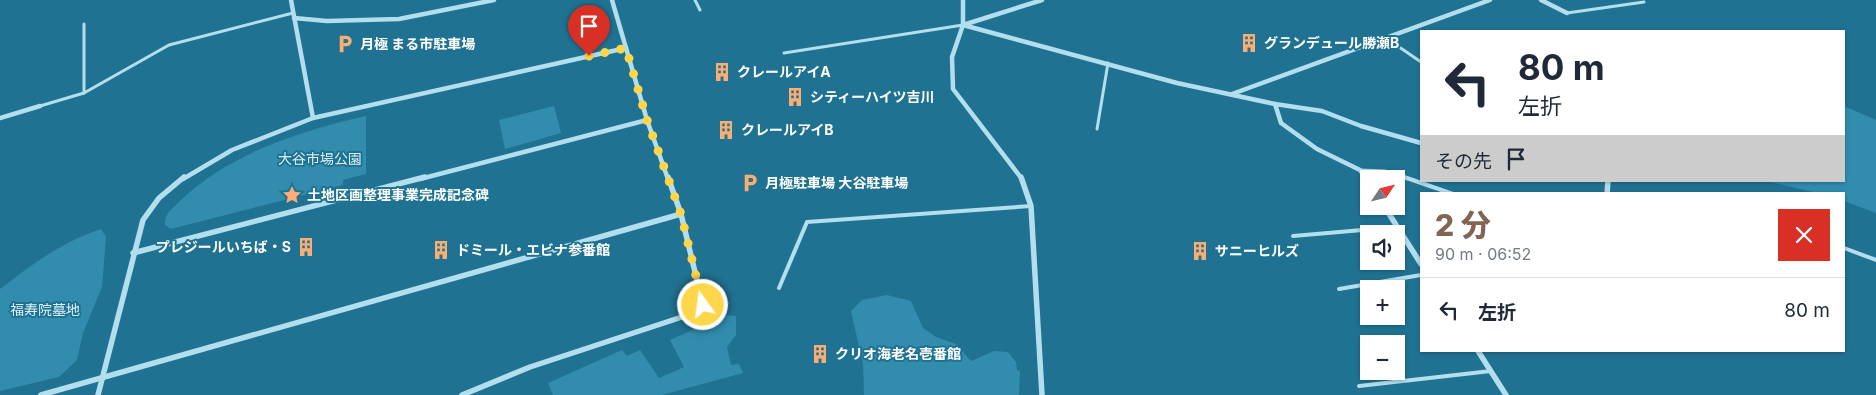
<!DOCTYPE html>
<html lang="ja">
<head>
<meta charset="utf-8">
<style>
	:root { --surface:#fff; --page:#f6f6f7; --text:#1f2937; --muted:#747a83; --line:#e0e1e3; --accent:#826452 }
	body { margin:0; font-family:Inter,"Noto Sans JP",sans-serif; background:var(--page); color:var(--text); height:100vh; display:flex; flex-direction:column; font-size:19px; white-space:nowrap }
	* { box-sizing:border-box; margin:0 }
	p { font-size:16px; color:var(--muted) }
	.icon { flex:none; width:28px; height:28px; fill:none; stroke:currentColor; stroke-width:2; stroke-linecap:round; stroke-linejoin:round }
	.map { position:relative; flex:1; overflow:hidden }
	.details { position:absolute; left:1420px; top:192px; width:425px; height:160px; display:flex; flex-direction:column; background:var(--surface); border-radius:0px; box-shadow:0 1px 4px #0004 }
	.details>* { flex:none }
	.guide { position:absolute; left:1420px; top:30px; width:425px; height:152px; border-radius:0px; box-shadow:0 1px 4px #0004; background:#fff; color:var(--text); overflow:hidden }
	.needle { width:32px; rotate:55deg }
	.fabs { position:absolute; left:1360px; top:170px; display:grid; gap:10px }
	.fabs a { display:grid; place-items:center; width:45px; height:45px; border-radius:0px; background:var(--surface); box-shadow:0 1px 4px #0004; font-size:25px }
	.pin { position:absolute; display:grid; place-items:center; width:42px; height:42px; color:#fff; margin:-51px -21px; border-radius:50% 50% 50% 0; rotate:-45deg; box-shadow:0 0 5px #0007 }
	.pin .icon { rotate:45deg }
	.me { position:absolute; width:55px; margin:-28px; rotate:346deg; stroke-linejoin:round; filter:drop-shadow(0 0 4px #0008) }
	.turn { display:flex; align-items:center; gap:18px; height:105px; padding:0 15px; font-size:22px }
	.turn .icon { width:65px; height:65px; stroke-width:2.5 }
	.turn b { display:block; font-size:35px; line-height:42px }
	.then { display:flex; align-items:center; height:48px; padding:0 15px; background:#0003; gap:10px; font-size:19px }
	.round { display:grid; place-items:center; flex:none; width:52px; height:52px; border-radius:0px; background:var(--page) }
	.head { display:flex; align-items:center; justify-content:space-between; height:85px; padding:0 15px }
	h1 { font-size:30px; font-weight:800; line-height:38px; color:var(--accent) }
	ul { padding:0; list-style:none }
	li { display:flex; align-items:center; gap:15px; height:65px; padding:0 15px; border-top:1px solid var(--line) }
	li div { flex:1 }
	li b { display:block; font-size:19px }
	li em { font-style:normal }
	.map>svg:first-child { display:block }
	.green { fill:#318cae }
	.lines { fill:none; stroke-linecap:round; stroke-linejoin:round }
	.lane-far1 { stroke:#b2deed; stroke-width:3 }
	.lane { stroke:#b2deed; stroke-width:4 }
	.street-far1 { stroke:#b2deed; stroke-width:4.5 }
	.street { stroke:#b2deed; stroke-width:5.5 }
	.route { stroke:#ffd54a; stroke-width:9; stroke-dasharray:0 16.2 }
	.labels { text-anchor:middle; stroke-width:4; stroke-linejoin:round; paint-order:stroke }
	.poi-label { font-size:14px; font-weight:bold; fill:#fff; stroke:#207292; text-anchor:start }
	.park-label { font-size:14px; fill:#d8f1fa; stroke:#207292 }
</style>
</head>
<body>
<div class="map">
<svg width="1876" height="395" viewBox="0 0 1876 395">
	<rect width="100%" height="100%" fill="#207292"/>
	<g class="green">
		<path d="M554,106L561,133L505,149L499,120Z"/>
		<path d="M1844,106L1876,120V213L1844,201V194H1821L1766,181H1844Z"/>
		<path d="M366,116V174L343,180V185L171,229L165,225C164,214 172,209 180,201C230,153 300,131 366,116Z"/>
		<path d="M101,229L106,237L102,287L83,333L77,360L59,377L0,391V289C33,264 61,242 101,229Z"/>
		<path d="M887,295L911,301L923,328L936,337L956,344L971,361L994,351L1008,352L1016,362L1017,370L1020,371L1019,395H864L863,364L851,311L862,300Z"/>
		<path d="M726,315L736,316V335L727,347L731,365L739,364L743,373L662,395H553L548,383L622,350L627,356L640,350L659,378L684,367L670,340Z"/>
	</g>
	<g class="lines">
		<g class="lane-far1">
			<path d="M695,0L700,10"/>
			<path d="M1567,13L1644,2"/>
			<path d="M84,24V93"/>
			<path d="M1386,38L1421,62"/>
			<path d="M784,53L963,25"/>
			<path d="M40,106L84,93L169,45L293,13"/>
			<path d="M1097,129L1108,63"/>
			<path d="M1360,170L1385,171L1408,179"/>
		</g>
		<g class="lane">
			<path d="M1404,177L1453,194"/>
			<path d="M1293,236L1397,227"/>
			<path d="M1844,248L1876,260"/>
			<path d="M779,288L807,222L1031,206"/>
			<path d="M1339,289L1421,275"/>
			<path d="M1359,386L1491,371"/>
		</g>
		<g class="street-far1">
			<path d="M291,0L313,118"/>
			<path d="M612,0L647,120L668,179"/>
			<path d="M963,0V25L952,57L953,89L1022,179"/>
			<path d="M1541,0L1567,13"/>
			<path d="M294,18L327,21L399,19L494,0"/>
			<path d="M963,25L1177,83L1275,104L1322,111L1361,126L1421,143"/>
			<path d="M963,25L1042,0"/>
			<path d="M1232,94L1490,0"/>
			<path d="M1275,104L1281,123L1317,149L1360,170L1366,179"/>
			<path d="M0,118L40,106"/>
			<path d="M183,179L232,150L313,118L626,48"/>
			<path d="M420,179L647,120"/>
		</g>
		<g class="street">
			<path d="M1021,177L1031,206L1042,395"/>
			<path d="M1365,177L1369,183"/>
			<path d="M1607,194L1608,181"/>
			<path d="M1384,206L1421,264"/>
			<path d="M133,253L425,177"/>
			<path d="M1478,351L1506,395"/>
			<path d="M41,395L681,214"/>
			<path d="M98,395L143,220L159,198L184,177"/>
			<path d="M462,395L530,367L685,316L703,305L681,214L668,177"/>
		</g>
	</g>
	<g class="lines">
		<path class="route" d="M589,56L626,48L647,120L681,214L703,305"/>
	</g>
	<defs>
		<g id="building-bare" transform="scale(1.5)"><path d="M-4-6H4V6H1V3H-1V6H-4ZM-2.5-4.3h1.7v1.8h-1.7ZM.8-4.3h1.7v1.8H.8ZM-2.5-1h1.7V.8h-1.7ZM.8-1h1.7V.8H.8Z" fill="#fbad73" stroke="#207292" stroke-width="2.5" paint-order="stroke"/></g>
		<g id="parking-bare" transform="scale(1.5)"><path d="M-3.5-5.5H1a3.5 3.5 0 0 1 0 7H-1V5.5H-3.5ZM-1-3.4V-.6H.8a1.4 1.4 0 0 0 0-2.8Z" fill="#fbad73" stroke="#207292" stroke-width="2.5" paint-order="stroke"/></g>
		<g id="sight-bare" transform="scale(1.5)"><path d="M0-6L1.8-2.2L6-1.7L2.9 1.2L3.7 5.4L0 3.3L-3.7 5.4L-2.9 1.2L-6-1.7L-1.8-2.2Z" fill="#fbad73" stroke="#207292" stroke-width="2.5" paint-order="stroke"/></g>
	</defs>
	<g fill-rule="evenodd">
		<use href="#building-bare" x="1249" y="43"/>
		<use href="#parking-bare" x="345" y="44"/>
		<use href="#building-bare" x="722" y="72"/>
		<use href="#building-bare" x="795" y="97"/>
		<use href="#building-bare" x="726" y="130"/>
		<use href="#parking-bare" x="750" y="183"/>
		<use href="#sight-bare" x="292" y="195"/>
		<use href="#building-bare" x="306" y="247"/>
		<use href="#building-bare" x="441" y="250"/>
		<use href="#building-bare" x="1200" y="251"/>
		<use href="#building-bare" x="820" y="354"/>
	</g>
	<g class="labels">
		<g class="poi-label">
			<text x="1264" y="48">グランデュール勝瀬B</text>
			<text x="360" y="49">月極 まる市駐車場</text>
			<text x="737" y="77">クレールアイA</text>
			<text x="810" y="102">シティーハイツ吉川</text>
			<text x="741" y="135">クレールアイB</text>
			<text x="765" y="188">月極駐車場 大谷駐車場</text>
			<text x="307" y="200">土地区画整理事業完成記念碑</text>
			<text x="291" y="252" text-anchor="end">プレジールいちば・S</text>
			<text x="456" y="255">ドミール・エビナ参番館</text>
			<text x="1215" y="256">サニーヒルズ</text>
			<text x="835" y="359">クリオ海老名壱番館</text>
		</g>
		<g class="park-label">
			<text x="320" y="164">大谷市場公園</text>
			<text x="45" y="315">福寿院墓地</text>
		</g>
	</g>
</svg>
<div class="fabs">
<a><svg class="needle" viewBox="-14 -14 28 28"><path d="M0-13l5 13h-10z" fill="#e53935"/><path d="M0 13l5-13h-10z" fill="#747a83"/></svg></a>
<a><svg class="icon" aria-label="sound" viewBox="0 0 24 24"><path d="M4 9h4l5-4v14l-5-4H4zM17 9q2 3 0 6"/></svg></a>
<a>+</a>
<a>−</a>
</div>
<div class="pin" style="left:589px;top:56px;background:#d93025"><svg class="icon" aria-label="arrive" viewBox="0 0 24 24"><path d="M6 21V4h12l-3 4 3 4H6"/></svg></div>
<svg class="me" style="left:703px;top:305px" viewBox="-20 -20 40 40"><circle r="17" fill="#ffd54a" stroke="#fff" stroke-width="3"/><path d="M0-11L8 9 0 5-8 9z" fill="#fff"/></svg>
<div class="guide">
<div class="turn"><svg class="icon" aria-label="left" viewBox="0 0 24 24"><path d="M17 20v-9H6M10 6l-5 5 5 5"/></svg><div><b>80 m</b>左折</div></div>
<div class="then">その先<svg class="icon" aria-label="arrive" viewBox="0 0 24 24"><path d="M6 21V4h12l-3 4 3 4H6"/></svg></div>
</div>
<section class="details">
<div class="head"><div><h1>2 分</h1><p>90 m · 06:52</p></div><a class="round" style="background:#d93025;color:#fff"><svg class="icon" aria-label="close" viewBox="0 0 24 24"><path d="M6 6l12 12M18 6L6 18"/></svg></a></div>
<ul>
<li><svg class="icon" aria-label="left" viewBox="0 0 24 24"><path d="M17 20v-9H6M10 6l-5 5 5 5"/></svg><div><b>左折</b></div><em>80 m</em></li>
</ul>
</section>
</div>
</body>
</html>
